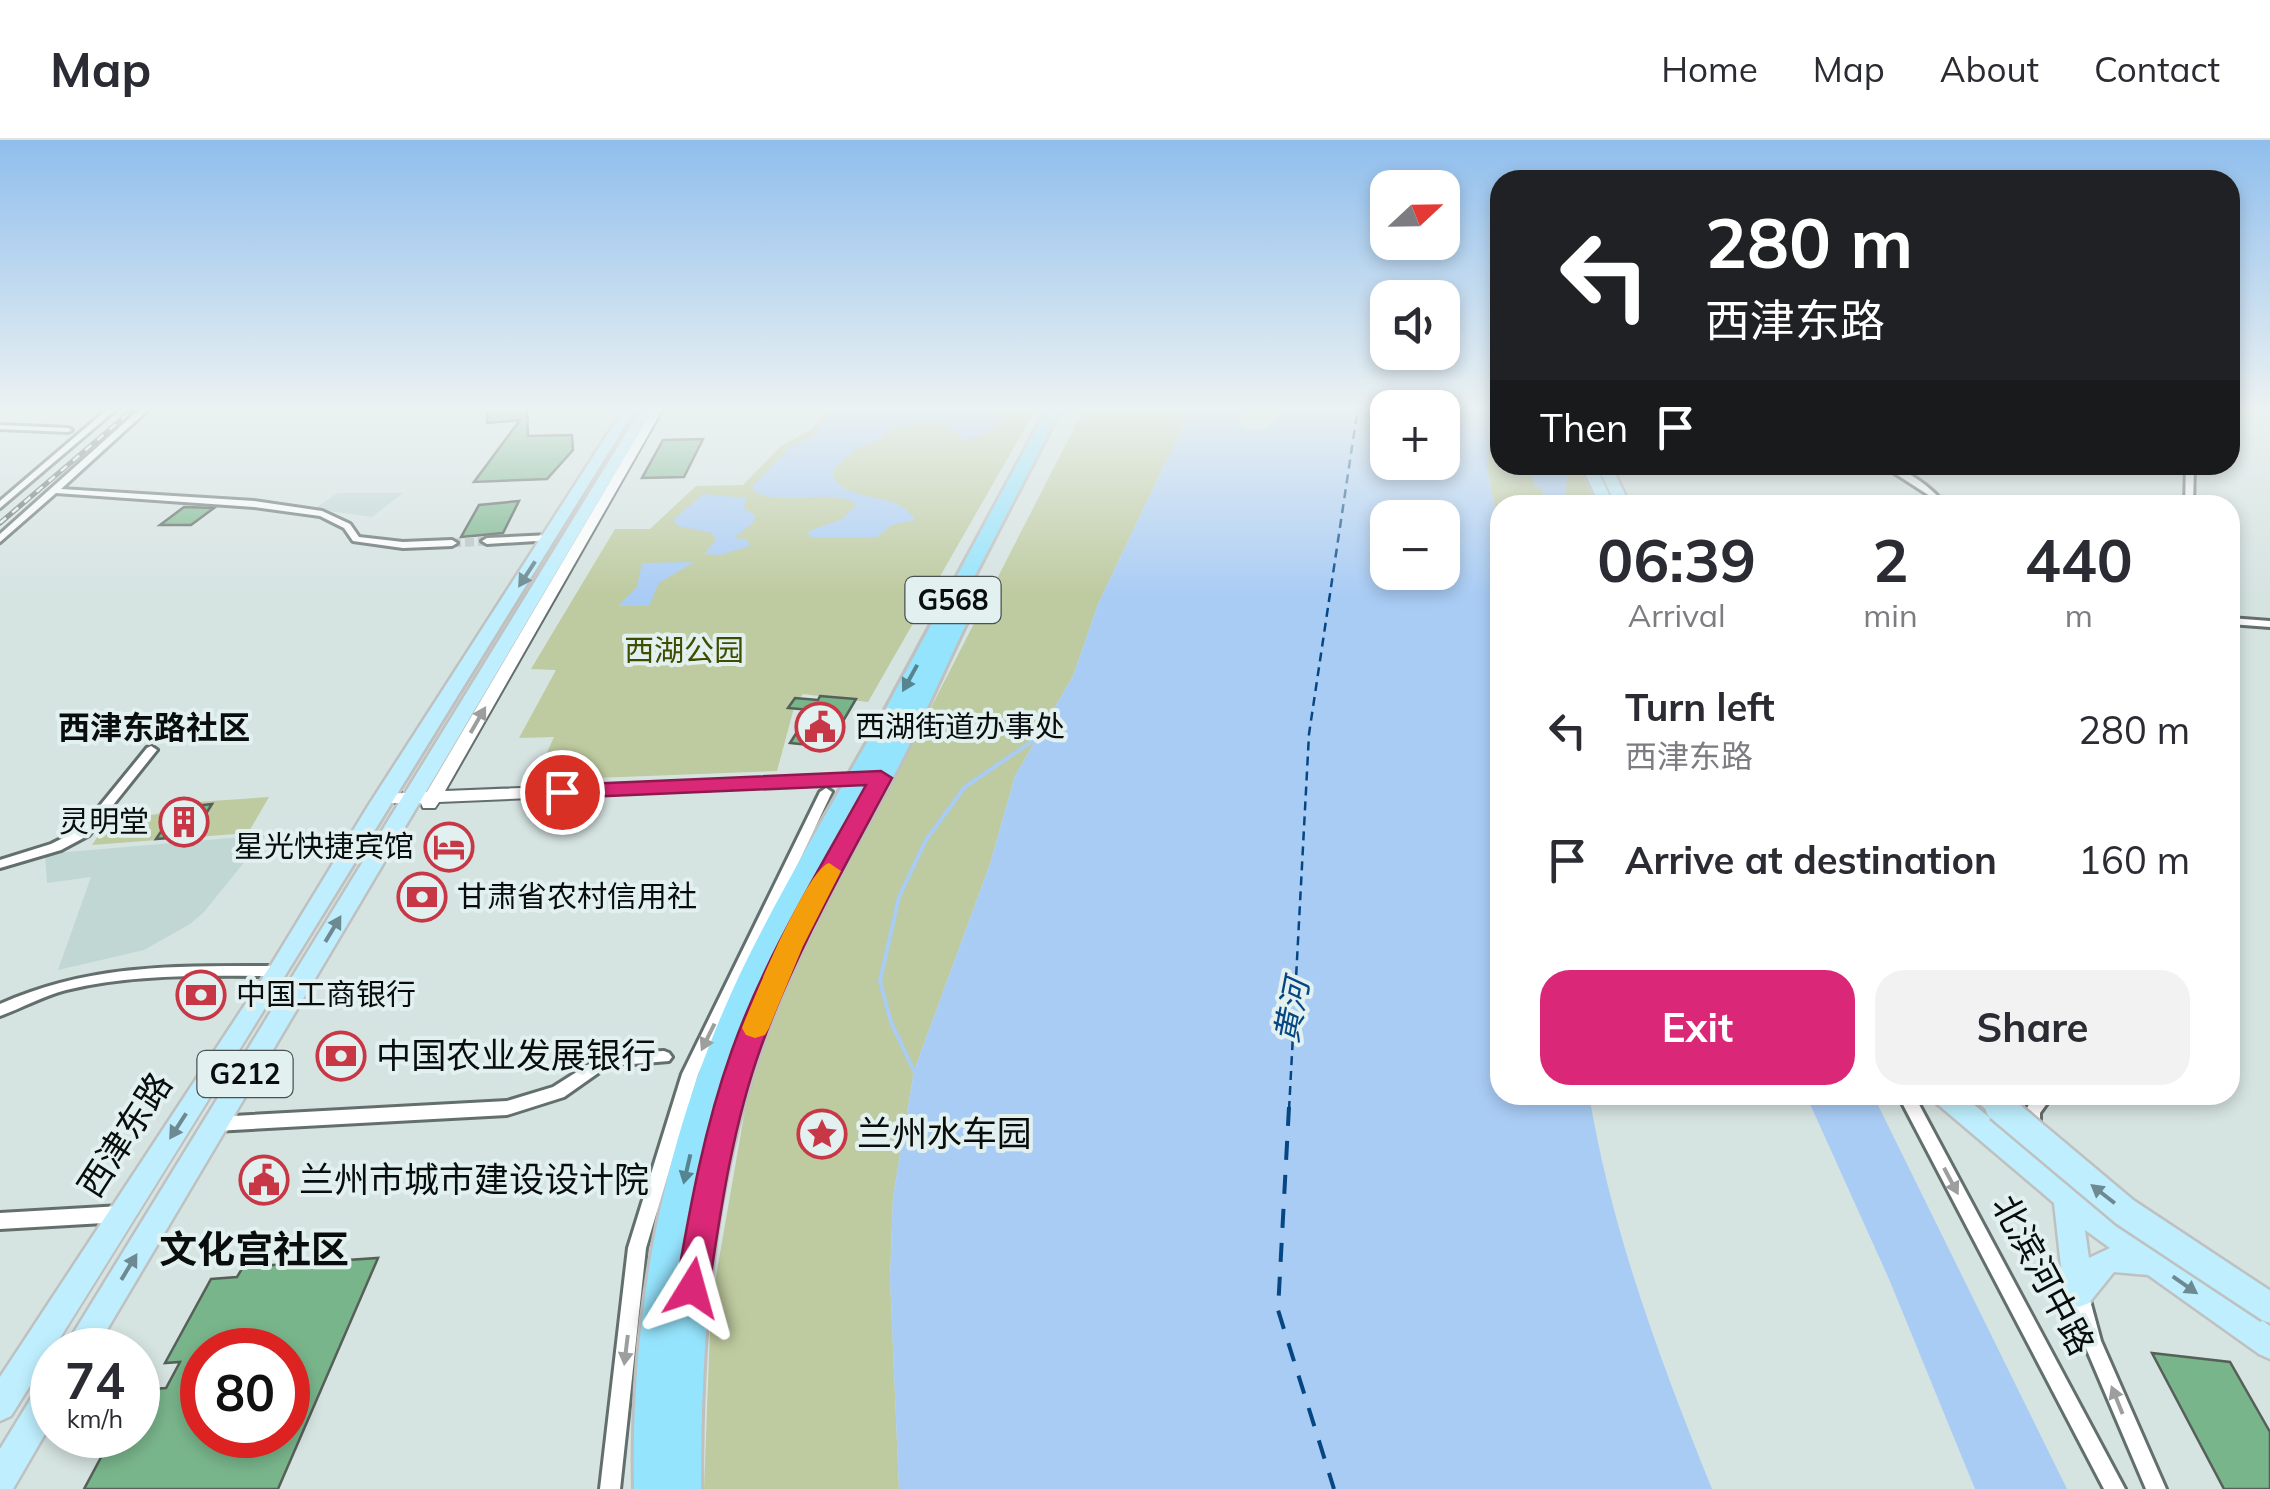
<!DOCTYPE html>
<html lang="en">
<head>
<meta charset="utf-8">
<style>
	:root { --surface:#fff; --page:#f2f2f3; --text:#2b2b33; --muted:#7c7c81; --line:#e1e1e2; --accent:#db2777 }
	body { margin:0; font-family:Mulish,"Noto Sans SC",sans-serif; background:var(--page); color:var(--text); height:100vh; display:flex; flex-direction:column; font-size:38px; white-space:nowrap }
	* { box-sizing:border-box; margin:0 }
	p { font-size:32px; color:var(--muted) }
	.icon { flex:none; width:55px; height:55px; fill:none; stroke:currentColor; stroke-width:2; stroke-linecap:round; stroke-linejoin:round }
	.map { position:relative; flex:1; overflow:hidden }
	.drawer { position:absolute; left:1490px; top:355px; width:750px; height:610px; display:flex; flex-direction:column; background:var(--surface); border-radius:30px; box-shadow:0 5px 15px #0003 }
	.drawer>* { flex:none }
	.banner { position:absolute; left:1490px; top:30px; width:750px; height:305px; border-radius:30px; box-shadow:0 5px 15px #0003; background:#202124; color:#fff; overflow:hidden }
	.needle { width:65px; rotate:68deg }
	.buttons { position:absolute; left:1370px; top:30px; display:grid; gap:20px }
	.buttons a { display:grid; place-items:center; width:90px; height:90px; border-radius:20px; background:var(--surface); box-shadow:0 5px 15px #0003; font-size:50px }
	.speed { position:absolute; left:30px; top:1188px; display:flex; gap:20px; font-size:50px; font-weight:700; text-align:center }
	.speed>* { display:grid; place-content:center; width:130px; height:130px; border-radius:50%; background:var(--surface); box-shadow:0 5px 15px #0003; line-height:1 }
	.speed small { font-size:25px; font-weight:400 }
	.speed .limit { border:15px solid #d22; background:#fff; color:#111 }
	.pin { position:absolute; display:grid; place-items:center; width:85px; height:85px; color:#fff; margin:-42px; border:5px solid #fff; border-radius:50%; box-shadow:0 2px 10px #0007 }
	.me { position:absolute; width:110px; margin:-55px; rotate:8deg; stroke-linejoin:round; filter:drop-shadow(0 0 8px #0008) }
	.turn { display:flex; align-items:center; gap:35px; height:210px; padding:0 50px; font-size:45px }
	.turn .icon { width:130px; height:130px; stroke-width:2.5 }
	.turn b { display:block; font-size:70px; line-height:85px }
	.then { display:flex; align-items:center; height:95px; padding:0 50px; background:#0003; gap:20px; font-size:38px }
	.eta { display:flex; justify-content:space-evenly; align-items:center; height:170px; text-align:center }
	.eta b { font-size:60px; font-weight:700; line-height:70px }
	.primary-button { display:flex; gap:20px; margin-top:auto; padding:20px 50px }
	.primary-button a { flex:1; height:115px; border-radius:30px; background:var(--accent); color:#fff; font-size:40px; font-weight:700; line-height:115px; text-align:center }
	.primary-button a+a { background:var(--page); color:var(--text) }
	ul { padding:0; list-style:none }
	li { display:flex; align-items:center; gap:30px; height:130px; padding:0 50px }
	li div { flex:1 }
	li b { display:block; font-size:38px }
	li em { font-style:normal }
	header { display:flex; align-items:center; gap:60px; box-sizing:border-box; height:140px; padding:0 50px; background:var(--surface); border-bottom:2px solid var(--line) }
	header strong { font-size:48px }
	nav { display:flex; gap:55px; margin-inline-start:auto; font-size:35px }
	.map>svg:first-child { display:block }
	.built { fill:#c0d7d4 }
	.green { fill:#beca9f }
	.water { fill:#a9ccf5; fill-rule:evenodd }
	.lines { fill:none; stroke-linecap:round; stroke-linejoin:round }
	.stream { stroke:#a9ccf5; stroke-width:4 }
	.ferry-far1 { stroke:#064783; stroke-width:2.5; stroke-dasharray:9 6; stroke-linecap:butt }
	.ferry { stroke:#064783; stroke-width:4; stroke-dasharray:19 15; stroke-linecap:butt }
	.building { fill:#79b58b; stroke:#565f58; stroke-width:2.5; fill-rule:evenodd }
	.street-tunnel { stroke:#b6c3c1; stroke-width:9; stroke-dasharray:9 4; stroke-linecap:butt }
	.street-casing { stroke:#636f6d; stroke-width:6 }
	.secondary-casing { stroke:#636f6d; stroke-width:4 }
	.primary-casing { stroke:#bfc0c0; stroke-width:5 }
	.highway-casing { stroke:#bfc0c0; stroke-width:6 }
	.street { fill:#fff; fill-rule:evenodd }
	.secondary { fill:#fff; fill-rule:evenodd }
	.primary { fill:#bfeffe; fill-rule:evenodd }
	.highway { fill:#95e4fd; fill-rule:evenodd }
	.rail-casing { stroke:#5c6563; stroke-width:5 }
	.rail { stroke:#e2f1ef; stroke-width:2.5; stroke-dasharray:8; stroke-linecap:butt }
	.primary-bridge-far1-casing { stroke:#bfc0c0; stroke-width:28; stroke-linecap:butt }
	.primary-bridge-casing { stroke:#bfc0c0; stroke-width:34; stroke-linecap:butt }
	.primary-bridge-far1 { stroke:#bfeffe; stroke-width:22 }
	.primary-bridge { stroke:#bfeffe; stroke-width:29 }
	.oneway { fill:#6d8a92 }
	.oneway2 { fill:#568491 }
	.oneway3 { fill:#9d9f9e }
	.route { fill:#db2777; stroke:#8e194d; stroke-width:2.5 }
	.slow { fill:#f59e0b }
	.labels { text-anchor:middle; stroke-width:8; stroke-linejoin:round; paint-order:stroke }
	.shield { fill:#e2f1ef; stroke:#4a5251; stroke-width:2.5 }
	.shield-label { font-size:28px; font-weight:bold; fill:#090e0d }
	.park-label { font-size:30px; fill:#404d01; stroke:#e2f1ef }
	.poi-label { font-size:30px; fill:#090e0d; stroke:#e2f1ef; text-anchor:start }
	.neighbourhood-label { font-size:32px; font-weight:bold; fill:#090e0d; stroke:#e2f1ef }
	.water-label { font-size:32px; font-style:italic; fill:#064783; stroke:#e2f1ef }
	.near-poi-label { font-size:35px; fill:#090e0d; stroke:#e2f1ef; text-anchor:start }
	.near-street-label { font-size:35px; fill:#090e0d; stroke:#e2f1ef }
	.near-neighbourhood-label { font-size:38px; font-weight:bold; fill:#090e0d; stroke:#e2f1ef }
</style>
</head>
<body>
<header>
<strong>Map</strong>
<nav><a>Home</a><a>Map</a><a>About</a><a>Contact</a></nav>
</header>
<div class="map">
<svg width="2270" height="1349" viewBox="0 0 2270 1349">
	<rect width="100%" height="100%" fill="#d5e3e1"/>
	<g class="built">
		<path d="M338,353H403L372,377L314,369Z"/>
		<path d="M266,695L204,772L190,784L144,810L58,830L91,737L47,743L45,714Z"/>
	</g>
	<g class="green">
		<path d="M830,267H1037L868,562L803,554L795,564L777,631L542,640L549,624H542L554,597L519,598L556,530L531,529L615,389H650L696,346L743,345L781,306L810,290Z"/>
		<path d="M1085,267H1192L1098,464L1073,536L1015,636L990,724L914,931L893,1057L890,1138L899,1349H704L711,1165L753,924L822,769L902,624Z"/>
		<path d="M1489,267H1500V325H1578L1597,365H1500V447L1497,381L1488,333Z"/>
		<path d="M269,657L248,693L92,705L109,680L158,674L168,664Z"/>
	</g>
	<g class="water">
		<path d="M835,267L871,273L887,267H986L1001,280L989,292L964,300L946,284L916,282L892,288L878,301L856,308L834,329L833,338C856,366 896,349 915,380L892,385L877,397H811L807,392L842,379L857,364C825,347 787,368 753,351L754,345L790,307L813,296Z"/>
		<path d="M1192,267H1239L1241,286C1262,297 1273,283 1287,267H1489L1488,333L1497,381L1500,447V955H1589C1613,1096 1659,1217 1712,1349H899L890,1138L893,1057L914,931L990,724L1015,636L1073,536L1098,464ZM1388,268H1442V322H1388ZM1388,378H1442V432H1388Z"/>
		<path d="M1530,325H1553L1567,334L1565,365L1545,361L1542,349L1534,345Z"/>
		<path d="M703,354L746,358L744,368L756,376L753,383L733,398L747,399L750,406L720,415L704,414L716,400L712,393L678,386L673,380Z"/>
		<path d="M694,422L659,443L649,466H618L637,447L642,423Z"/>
		<path d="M1806,955H1873L2067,1349H1975L1889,1139Z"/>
	</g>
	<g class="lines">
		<path class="stream" d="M914,931L891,882L880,841L899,757L926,700L965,647L1034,600"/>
		<path class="ferry-far1" d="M1289,970L1309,594L1358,267"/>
		<path class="ferry" d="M1289,967L1278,1170L1334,1349"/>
	</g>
	<g class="building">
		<path d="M487,267H527L528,296L572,295L573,310L547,339L474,342L520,280L487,283Z"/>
		<path d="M703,299L684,337L642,338L663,300Z"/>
		<path d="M519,361L503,393L461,397L479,365Z"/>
		<path d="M184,367L214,368L191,385H160Z"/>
		<path d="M820,556L856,559L828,607L790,603L811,570L788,568L795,558L818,560Z"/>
		<path d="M212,664L192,696L156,699L177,668Z"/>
		<path d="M378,1118L278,1349H84L113,1295H138V1250L166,1248L180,1222L165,1223L211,1139L237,1137L243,1127ZM202,1210H288V1295H202Z"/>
		<path d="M2152,1213L2230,1222L2270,1292V1349H2224Z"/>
	</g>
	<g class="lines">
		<path class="street-tunnel" d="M452,403L487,401"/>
		<g class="street-casing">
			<g id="street">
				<path d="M110,267H119L0,368V361Z"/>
				<path d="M142,267H151L61,349L254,361L322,371L350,384L359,397L403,402L452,400L457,403L452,406L403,408L353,401L344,388L320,376L254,367L56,353L0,402V394Z"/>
				<path d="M0,285L68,288L72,290L68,292L0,289Z"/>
				<path d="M1882,325C1902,325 1934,349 1945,365H1937L1930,356Z"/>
				<path d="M2186,325H2194L2193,365H2185Z"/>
				<path d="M550,395L555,398L553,400L487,404L482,401L487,398Z"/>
				<path d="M2230,478L2270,481V487L2230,484Z"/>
				<path d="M151,606L157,610L89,695L61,710L0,728V720L51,704L81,689L147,608Z"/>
				<path d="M826,648L832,652L698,934L646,1108L620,1349H600L628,1108L682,934L820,652Z"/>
				<path d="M279,826L284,827L286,831L284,835L279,836C209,836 135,833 66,850C43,856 22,868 0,876V864C92,823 180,826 279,826Z"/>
				<path d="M664,911L669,913L672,917L669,921L608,926L564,957L507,975L215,991L209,989L207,984L209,979L215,977L507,961L553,947L605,914Z"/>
				<path d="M1898,955H1914L2125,1349H2104Z"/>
				<path d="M2036,955H2053L2040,973V989L2038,994L2032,996L2026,994C2020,978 2026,967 2036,955Z"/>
				<path d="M121,1066L127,1069L130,1074L127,1079L121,1082L0,1089V1073Z"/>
				<path d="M2079,1145L2085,1147L2088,1153L2101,1201L2166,1349H2146L2083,1201L2070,1153L2073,1147Z"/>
			</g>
		</g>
		<g class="secondary-casing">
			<path id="secondary" d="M654,267H664L445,651L866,634L874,639L872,643L439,662L435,668H423L421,663H377L374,659L383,654L427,652Z"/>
		</g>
		<g class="primary-casing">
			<g id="primary">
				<path d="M625,267H637C427,603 222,941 11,1276L0,1281V1237L271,825L368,666Z"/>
				<path d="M642,267H654L95,1210H63Z"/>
				<path d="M1581,325H1595L1614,365H1600Z"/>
				<path d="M1597,325H1611L1630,365H1616Z"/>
				<path d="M1931,955H1962L2067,1041L2076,1045L2079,1051L2102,1070L2270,1186V1219L2259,1214L2148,1135L2114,1132L2089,1163L2079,1167L2069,1163L2064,1153L2054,1063L1935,962ZM2085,1090L2110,1108L2089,1118Z"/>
				<path d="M52,1238V1282L13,1349H0V1309L41,1242Z"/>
			</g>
		</g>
		<g class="highway-casing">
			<path id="highway" d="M1048,267H1062L954,476H965L968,480C943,532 920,586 893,637C845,726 794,813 761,909C711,1051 701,1200 701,1349H634C630,1172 664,994 740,834C782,747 832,665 879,581C936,477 991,371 1048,267Z"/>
		</g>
		<use href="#street" class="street"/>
		<use href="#secondary" class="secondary"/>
		<use href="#primary" class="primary"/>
		<use href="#highway" class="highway"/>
		<g class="rail-casing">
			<path id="rail" d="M0,383L136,267"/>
		</g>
		<use href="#rail" class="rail"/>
		<g class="primary-bridge-far1-casing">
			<path id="primary-bridge-far1" d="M1986,955L2003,970"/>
		</g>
		<g class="primary-bridge-casing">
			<path id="primary-bridge" d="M2000,967L2125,1072L2270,1168"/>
		</g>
		<use href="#primary-bridge-far1" class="primary-bridge-far1"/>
		<use href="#primary-bridge" class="primary-bridge"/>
	</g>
	<defs><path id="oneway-solid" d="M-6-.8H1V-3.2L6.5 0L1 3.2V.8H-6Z" transform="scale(2.5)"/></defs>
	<g class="oneway">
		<use href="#oneway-solid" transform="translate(527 434) rotate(123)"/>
		<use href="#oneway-solid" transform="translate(333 789) rotate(-59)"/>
		<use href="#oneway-solid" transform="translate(178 986) rotate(123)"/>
		<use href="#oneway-solid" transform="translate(2103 1054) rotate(-142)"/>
		<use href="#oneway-solid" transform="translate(129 1127) rotate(-59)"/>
		<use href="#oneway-solid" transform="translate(2185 1145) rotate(35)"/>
	</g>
	<g class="oneway2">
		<use href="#oneway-solid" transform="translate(910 538) rotate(119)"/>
		<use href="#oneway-solid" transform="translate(687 1029) rotate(103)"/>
	</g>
	<g class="oneway3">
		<use href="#oneway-solid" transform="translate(478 580) rotate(-60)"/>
		<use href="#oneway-solid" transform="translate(708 897) rotate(116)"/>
		<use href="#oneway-solid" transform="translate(1951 1041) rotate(62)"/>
		<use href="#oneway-solid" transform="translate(626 1210) rotate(97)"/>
		<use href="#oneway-solid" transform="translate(2117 1260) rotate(-112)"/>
	</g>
	<linearGradient id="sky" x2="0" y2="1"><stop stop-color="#8fbeed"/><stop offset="0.59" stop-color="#ecf2f2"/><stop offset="1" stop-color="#ecf2f2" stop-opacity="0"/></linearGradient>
	<rect width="2270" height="456" fill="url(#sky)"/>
	<path class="route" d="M881,631L892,638C845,726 795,813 761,907C733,985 721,1067 709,1148L704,1158L692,1163L680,1158L676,1148C690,1067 704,988 732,910C765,817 818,732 866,645L562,658L551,652L562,645Z"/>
	<path class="slow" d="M829,723L841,731L803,806L769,888L765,895L755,898L746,895L742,888C753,860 807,729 829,723Z"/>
	<defs>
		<g id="civic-ring" transform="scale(2.5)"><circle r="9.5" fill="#e2f1ef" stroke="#c83745" stroke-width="1.5"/><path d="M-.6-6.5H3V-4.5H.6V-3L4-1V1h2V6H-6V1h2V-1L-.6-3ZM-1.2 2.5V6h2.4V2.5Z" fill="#c83745"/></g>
		<g id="building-ring" transform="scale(2.5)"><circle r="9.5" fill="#e2f1ef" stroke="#c83745" stroke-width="1.5"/><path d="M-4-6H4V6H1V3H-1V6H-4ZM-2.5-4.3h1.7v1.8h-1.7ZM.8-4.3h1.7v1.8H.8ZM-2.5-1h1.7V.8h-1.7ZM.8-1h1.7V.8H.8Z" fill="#c83745"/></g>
		<g id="hotel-ring" transform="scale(2.5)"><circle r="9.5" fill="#e2f1ef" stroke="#c83745" stroke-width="1.5"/><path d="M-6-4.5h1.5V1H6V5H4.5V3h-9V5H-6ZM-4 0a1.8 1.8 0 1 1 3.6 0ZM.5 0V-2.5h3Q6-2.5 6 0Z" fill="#c83745"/></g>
		<g id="bank-ring" transform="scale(2.5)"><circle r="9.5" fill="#e2f1ef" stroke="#c83745" stroke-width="1.5"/><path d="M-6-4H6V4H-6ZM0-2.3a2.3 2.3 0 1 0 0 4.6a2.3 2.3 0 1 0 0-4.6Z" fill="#c83745"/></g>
		<g id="sight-ring" transform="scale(2.5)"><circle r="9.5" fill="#e2f1ef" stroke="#c83745" stroke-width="1.5"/><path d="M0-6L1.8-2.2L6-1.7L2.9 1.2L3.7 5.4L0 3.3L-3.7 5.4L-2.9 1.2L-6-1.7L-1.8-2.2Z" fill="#c83745"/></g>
	</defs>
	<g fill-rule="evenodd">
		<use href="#civic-ring" x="820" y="587"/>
		<use href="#building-ring" x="184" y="682"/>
		<use href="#hotel-ring" x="449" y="707"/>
		<use href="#bank-ring" x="422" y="757"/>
		<use href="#bank-ring" x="201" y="855"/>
		<use href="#bank-ring" x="341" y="916"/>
		<use href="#sight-ring" x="822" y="994"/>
		<use href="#civic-ring" x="264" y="1040"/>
	</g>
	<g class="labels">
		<g class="shield">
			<rect x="905.5" y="437" width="95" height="46" rx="8"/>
			<rect x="197.5" y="911" width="95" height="46" rx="8"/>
		</g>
		<g class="shield-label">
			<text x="953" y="470">G568</text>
			<text x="245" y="944">G212</text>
		</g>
		<g class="park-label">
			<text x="684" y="521">西湖公园</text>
		</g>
		<g class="poi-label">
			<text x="855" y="597">西湖街道办事处</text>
			<text x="149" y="692" text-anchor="end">灵明堂</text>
			<text x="414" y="717" text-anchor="end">星光快捷宾馆</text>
			<text x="457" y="767">甘肃省农村信用社</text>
			<text x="236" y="865">中国工商银行</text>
		</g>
		<g class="neighbourhood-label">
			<text x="154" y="599">西津东路社区</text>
		</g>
		<g class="water-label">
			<text transform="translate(1292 871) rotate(-79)" y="11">黄河</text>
		</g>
		<g class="near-poi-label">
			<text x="376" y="928">中国农业发展银行</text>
			<text x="857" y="1006">兰州水车园</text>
			<text x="299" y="1052">兰州市城市建设设计院</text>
		</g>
		<g class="near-street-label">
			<text transform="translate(125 995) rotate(-57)" y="12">西津东路</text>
			<text transform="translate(2043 1135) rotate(62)" y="12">北滨河中路</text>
		</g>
		<g class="near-neighbourhood-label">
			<text x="254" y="1123">文化宫社区</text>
		</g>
	</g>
</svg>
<div class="buttons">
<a><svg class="needle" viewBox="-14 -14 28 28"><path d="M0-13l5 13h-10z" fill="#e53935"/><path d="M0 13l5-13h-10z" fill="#7c7c81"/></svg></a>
<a><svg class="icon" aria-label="sound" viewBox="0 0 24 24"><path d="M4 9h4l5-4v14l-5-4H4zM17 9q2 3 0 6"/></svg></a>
<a>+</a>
<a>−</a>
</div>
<div class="speed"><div>74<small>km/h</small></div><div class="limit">80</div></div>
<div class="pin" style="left:562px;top:652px;background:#d93025"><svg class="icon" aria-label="arrive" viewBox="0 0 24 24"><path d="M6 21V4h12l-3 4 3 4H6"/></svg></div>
<svg class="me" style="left:692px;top:1148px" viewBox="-20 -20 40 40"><path d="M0-17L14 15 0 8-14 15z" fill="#db2777" stroke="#fff" stroke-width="4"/></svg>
<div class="banner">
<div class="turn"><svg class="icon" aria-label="left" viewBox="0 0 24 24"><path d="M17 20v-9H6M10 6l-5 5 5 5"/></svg><div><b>280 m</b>西津东路</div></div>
<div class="then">Then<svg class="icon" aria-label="arrive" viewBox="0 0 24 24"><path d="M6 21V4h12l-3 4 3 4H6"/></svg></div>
</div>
<section class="drawer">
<div class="eta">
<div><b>06:39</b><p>Arrival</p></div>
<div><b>2</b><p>min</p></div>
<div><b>440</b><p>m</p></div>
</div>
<ul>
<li><svg class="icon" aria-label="left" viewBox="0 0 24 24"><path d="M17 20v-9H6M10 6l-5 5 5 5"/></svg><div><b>Turn left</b><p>西津东路</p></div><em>280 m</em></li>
<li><svg class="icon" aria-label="arrive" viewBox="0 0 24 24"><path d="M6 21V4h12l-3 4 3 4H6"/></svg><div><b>Arrive at destination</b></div><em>160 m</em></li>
</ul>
<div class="primary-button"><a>Exit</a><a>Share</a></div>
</section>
</div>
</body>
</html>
